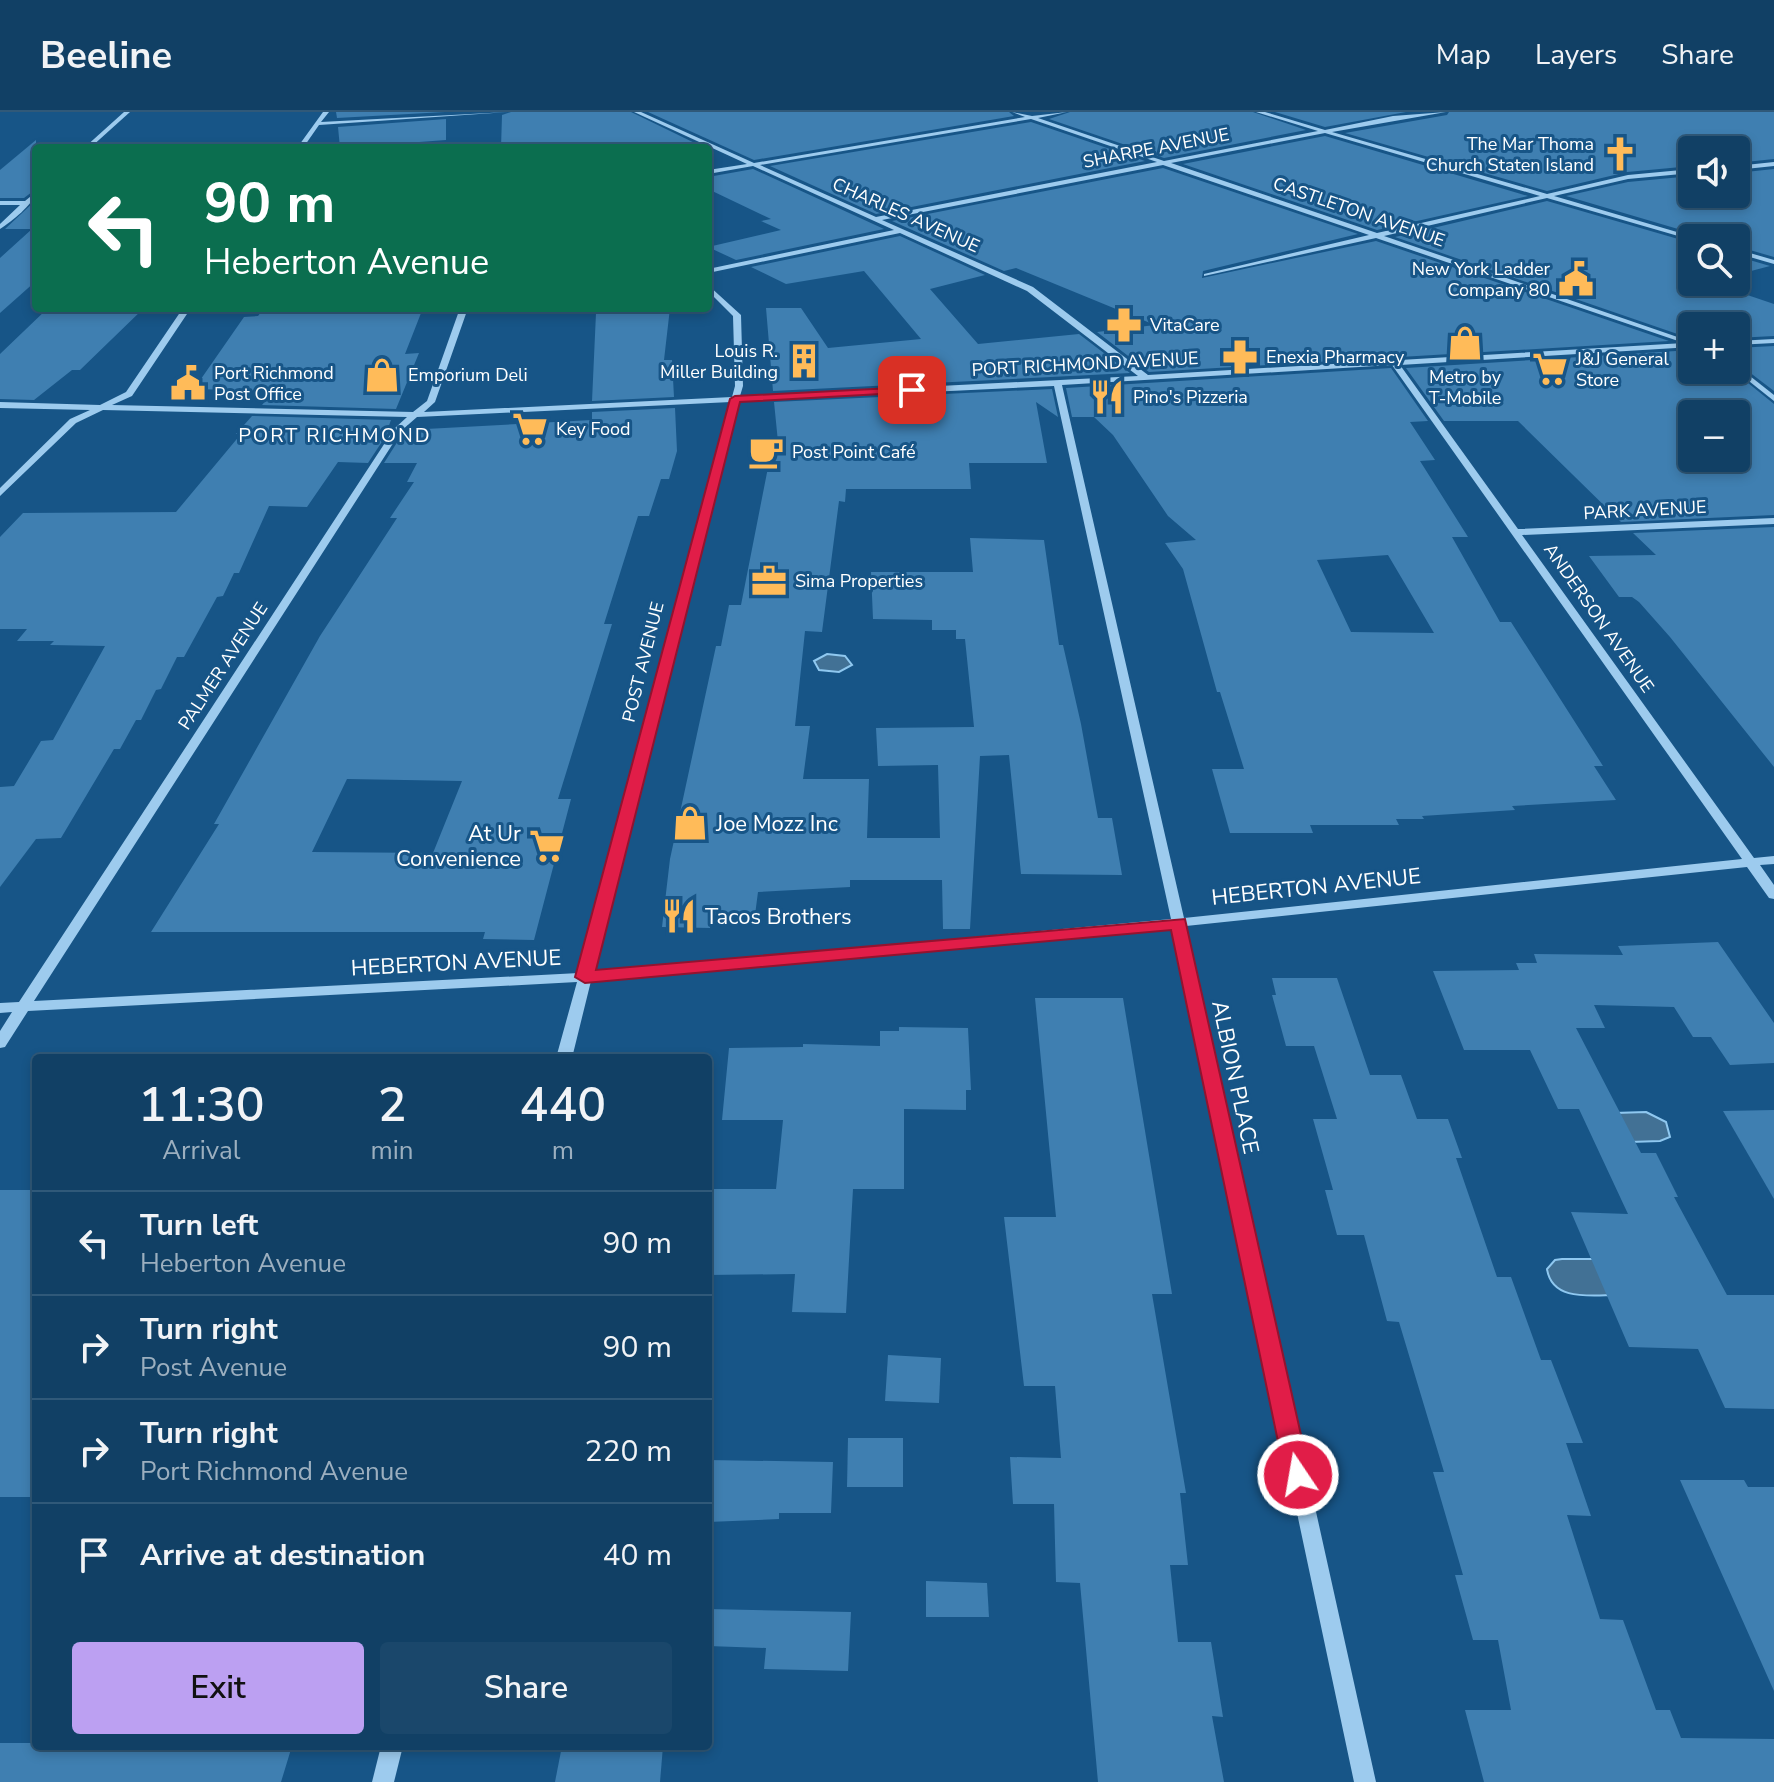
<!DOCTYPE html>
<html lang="en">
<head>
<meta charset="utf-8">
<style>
	:root { --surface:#114065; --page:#1a476b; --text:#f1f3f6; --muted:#9cafbf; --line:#305979; --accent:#bca0f2 }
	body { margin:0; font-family:"Nunito Sans",sans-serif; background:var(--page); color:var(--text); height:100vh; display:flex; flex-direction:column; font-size:30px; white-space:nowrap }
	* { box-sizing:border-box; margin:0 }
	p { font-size:26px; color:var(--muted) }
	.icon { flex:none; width:44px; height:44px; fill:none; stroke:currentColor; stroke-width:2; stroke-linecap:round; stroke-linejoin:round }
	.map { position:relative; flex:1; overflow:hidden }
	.drawer { position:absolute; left:32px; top:942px; width:680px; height:696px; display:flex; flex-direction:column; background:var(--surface); border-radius:8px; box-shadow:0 4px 12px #0003,0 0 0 2px var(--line) }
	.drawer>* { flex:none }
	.hud { position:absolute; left:32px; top:32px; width:680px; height:168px; border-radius:8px; box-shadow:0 4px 12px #0003,0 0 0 2px var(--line); background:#0b6e4f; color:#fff; overflow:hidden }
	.tools { position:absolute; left:1678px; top:24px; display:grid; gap:16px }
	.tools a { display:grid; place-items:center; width:72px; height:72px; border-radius:8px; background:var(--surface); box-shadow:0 4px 12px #0003,0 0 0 2px var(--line); font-size:40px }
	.pin { position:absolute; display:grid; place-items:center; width:68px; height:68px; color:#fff; margin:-34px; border-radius:16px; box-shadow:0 4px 12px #0006 }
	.me { position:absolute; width:88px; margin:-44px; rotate:348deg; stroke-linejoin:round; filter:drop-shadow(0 0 6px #0008) }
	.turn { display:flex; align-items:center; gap:28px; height:168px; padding:0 40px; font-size:36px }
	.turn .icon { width:104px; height:104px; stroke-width:2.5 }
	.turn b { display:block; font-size:56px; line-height:68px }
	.eta { display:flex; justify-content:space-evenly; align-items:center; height:136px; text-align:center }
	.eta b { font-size:48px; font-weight:600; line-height:56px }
	.primary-button { display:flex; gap:16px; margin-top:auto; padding:16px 40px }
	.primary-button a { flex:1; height:92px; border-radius:8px; background:var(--accent); color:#111; font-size:32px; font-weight:600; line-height:92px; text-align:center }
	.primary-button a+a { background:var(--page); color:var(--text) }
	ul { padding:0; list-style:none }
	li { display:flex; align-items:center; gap:24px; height:104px; padding:0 40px; border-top:2px solid var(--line) }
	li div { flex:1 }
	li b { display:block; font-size:30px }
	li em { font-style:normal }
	header { display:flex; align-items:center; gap:48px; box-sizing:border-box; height:112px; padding:0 40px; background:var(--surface); border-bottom:2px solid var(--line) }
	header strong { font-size:38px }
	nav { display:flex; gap:44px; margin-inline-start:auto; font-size:28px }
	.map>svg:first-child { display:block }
	.water { fill:#427195; stroke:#8fc8f0; stroke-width:2 }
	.building { fill:#3f7fb1; fill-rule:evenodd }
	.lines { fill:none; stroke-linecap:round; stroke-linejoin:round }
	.minor { fill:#9dcbee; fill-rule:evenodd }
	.route { fill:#e11d48; stroke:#92132f; stroke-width:2 }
	.labels { text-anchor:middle; stroke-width:6; stroke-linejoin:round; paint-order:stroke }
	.far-poi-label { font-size:18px; fill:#fff; stroke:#175587; text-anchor:start }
	.far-street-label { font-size:18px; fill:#fff; stroke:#175587 }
	.far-neighbourhood-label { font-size:20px; letter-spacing:2px; fill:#fff; stroke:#175587 }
	.poi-label { font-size:22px; fill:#fff; stroke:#175587; text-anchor:start }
	.street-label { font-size:22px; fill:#fff; stroke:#175587 }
</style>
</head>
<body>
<header>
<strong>Beeline</strong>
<nav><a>Map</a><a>Layers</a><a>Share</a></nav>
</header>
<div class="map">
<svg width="1774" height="1670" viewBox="0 0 1774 1670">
	<rect width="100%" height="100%" fill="#175587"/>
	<g class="water">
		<path d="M827,542L845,544L852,553L839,560L819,558L814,549Z"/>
		<path d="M1646,1000L1666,1010L1670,1025L1660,1029L1630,1030L1615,1001Z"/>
		<path d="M1562,1147H1605L1617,1183C1592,1183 1552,1190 1547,1157L1555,1148Z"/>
	</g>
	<g class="building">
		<path d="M336,0H445L337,6Z"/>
		<path d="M511,0H631L705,36H501L502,3Z"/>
		<path d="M648,0H1009L1014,4L754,48Z"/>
		<path d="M1070,0H1253L1306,18L1164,46L1049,7Z"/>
		<path d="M1275,0H1406L1325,15Z"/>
		<path d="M1449,0H1774V47L1736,51V38H1692V54L1627,60L1547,79L1345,21L1447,3Z"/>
		<path d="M446,7V28L340,36L338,15Z"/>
		<path d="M1031,10L1145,49L876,102L770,54Z"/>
		<path d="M1325,24L1528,84L1377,118L1183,52Z"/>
		<path d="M36,28V77L24,86H0V58Z"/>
		<path d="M1163,56L1358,122L1203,159L1202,166L1376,129L1669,229L1149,260L1097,220L1155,213L1016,156L1004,159L892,109Z"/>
		<path d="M753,57L884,117L736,148L708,135L781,118L761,109L771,107L708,77V65Z"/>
		<path d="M1774,57V145L1736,134V126H1697L1695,122L1566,84L1628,70L1692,64V82H1736V61Z"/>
		<path d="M36,88V169L0,201V146L32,117H5Z"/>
		<path d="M1547,89L1692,131V170H1709L1774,192V224L1736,226V214H1692V227L1395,125Z"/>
		<path d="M900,124L985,163L930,177L978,232L1079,222L1130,261L773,279L766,196H801L828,236L921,227L864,159L786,172L751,155Z"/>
		<path d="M1736,144L1770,154L1736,163Z"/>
		<path d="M48,196H144L80,258H72L34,288L0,287V242Z"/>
		<path d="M423,196L405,242L419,241L396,297L262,293L274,279L194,277L244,205L258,204L261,200Z"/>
		<path d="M622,196H670L664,248H672L674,285L592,289L596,201L621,200Z"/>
		<path d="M1774,234V279L1736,250V236Z"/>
		<path d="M1692,238V258H1732L1774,292V403L1621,410L1518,309H1444L1406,256ZM1692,302H1736V346H1692Z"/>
		<path d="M1391,256L1428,309L1410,310L1435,348L1420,349L1468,425H1452L1500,510H1511L1603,654H1594L1616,688L1512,694L1515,698L1422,704L1424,707H1396L1399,713H1310L1313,721H1230L1212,657H1244L1220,580H1217L1183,457L1165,431L1196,428L1168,404L1113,323L1094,305H1072L1066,276ZM1388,443L1434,521L1351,520L1317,448Z"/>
		<path d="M1052,277L1058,305L1036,290L1047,351H969L971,377H846L845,390L839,389L822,520L805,519L795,614H810L803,667H869L867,726H940L938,653L878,654L876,616L974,615L965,527H956V518H932V508L873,507L871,460H973L970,426L1044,428L1059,533H1063L1081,612L1098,706H1112L1122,763L1021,762L1009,643L980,644L970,817H943L942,768H850V775L758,780L755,803H712L710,816L662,815L670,747L716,534H721L729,493H741L773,330H778L774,290Z"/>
		<path d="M675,296L677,339L669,367H661L649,404H638L604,512H612L558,687H571L534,828L483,827L485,820H151L219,712H214L320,524L397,406H390L414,370H407L417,351H384L403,321L407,318L592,308V300ZM347,667L462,669L433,741L312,740Z"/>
		<path d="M252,304L391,308L387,319H389L368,351L338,350L307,395L269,394L239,461H234L223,484L217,485L184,545H177L161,577L156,578L141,608H136L120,637H114L61,726L36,727L0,775V675L14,674L41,629L53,628L105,534L50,533L54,529H17L27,517H0V425L23,401L176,400L241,322H236Z"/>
		<path d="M1774,415V655L1670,525L1639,490L1632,485H1619L1589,444L1656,443L1633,421Z"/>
		<path d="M1718,830L1774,911V951L1730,953L1711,925H1693L1674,895L1594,893L1605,916H1576L1641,1041H1656L1678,1085H1674L1727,1183H1774V1297L1725,1296L1698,1237L1629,1235L1571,1100L1628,1102L1579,997H1558L1530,938H1464L1433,859L1519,858L1516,851H1537L1534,842L1623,843L1618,834Z"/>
		<path d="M1272,866H1337L1370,963H1401L1417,1007H1448L1462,1046H1456L1497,1165H1511L1541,1248H1551L1583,1331H1566L1591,1404L1567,1403L1600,1507L1623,1508L1656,1598H1670L1681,1626L1774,1627V1670H1484L1465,1598H1511L1498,1528H1473L1455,1463H1463L1433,1360H1444L1399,1210L1387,1209L1364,1123H1337L1325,1078H1333L1313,1007H1337L1314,934H1286L1272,883H1276Z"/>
		<path d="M1035,886H1123L1172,1182H1152L1186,1381H1180L1188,1453H1170L1178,1530H1211L1223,1605L1212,1604L1224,1670H1098L1080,1471L1056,1470L1054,1392H1013L1010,1345L1061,1346L1055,1274H1024L1004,1105H1056Z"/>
		<path d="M899,915L968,916L971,978H966V998L904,997V1077H853L846,1201L792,1200L795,1162L708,1163V1077H776L783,1008H722L729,936L803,935V932L880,934V919H899Z"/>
		<path d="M1774,998V1087L1723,999Z"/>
		<rect x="0" y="1078" width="36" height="307"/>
		<path d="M888,1243L941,1246L939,1291L885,1289Z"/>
		<path d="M848,1326H903V1375H847Z"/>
		<path d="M708,1348L833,1350L831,1401H779V1407L708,1410Z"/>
		<path d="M1680,1368H1744L1748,1375H1774V1579Z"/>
		<path d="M926,1469L987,1471L989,1505H926Z"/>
		<path d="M708,1497L851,1500L848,1559L764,1557L766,1536L708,1534Z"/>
		<path d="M0,1631H36V1634H292L281,1670H0Z"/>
		<path d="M562,1634H663L660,1670H555Z"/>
	</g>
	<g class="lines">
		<g class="minor">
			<path d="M124,0H130L90,36H84Z"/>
			<path d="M323,0H329L321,10L508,0L319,13L303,36H297Z"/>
			<path d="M634,0H641L754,51L1025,5L1012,0L1032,4L1067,0L1038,6L1164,49L1318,19L1256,0H1265L1325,18L1393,4L1446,0L1332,20L1547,82L1628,63L1692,57V61L1628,67L1554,84L1694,125L1692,128L1547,86L1384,124L1692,230V235L1400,253L1518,417L1774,406V412L1522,423L1754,746L1774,744V752L1760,753L1774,773V787L1769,786L1747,755L1186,814L1376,1670H1354L1173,816L591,869L572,946H556L577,870L28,899L5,935L0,936V919L12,900L0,901V891L19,890L394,317L407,305L103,298L76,311L0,384V376L70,307L90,298L0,296V290L100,293L126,280L183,196H191L132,284L112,293L413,300L427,289L460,196H468L435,290L424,300L732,285L735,274L733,204L708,179V173L741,203L743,274L740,284L1138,264L1027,179L900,121L708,161V157L894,118L753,54L708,62V58L747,52ZM1031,7L1157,50L876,105L760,53ZM1325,21L1540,84L1377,121L1171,51ZM1163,53L1369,123L1204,162V164L1376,126L1684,231L1148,263L1033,175L882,108ZM1392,253L1742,747L1184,806L1062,273ZM1054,274L1171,807L594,860L739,289ZM731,290L579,861L34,889L401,319L417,305Z"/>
			<path d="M1774,50V54L1736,58V54Z"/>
			<path d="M36,80C33,93 12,109 0,117V112L20,93H0V89H25Z"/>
			<path d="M1736,137L1774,148V152L1736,141Z"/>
			<path d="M1774,227V231L1736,233V229Z"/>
			<path d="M1736,253L1774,283V289L1735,258Z"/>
			<path d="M381,1634H403L394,1670H372Z"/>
		</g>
	</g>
	<path class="route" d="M912,275L917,278L916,280L740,290L596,858L1185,807L1310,1363L1307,1371L1298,1374L1289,1371L1285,1363L1171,818L585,871L575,865L730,287L735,284Z"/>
	<defs>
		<g id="church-bare" transform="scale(2.76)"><path d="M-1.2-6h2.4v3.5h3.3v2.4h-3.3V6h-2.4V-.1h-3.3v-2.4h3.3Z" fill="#ffbb59" stroke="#175587" stroke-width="2.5" paint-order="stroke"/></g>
		<g id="civic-bare" transform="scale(2.76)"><path d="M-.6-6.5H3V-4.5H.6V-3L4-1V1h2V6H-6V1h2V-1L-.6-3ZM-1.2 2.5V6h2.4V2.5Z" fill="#ffbb59" stroke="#175587" stroke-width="2.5" paint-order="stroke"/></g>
		<g id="pharmacy-bare" transform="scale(2.76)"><path d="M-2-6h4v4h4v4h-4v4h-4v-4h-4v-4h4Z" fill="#ffbb59" stroke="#175587" stroke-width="2.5" paint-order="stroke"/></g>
		<g id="shop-bare" transform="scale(2.76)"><path d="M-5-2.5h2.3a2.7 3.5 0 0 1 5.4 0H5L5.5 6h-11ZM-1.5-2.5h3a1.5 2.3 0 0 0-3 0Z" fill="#ffbb59" stroke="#175587" stroke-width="2.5" paint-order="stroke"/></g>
		<g id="building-bare" transform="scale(2.76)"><path d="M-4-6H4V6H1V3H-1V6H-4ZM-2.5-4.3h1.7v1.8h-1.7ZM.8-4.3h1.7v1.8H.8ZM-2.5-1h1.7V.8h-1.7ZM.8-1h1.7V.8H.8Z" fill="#ffbb59" stroke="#175587" stroke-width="2.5" paint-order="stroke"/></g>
		<g id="supermarket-bare" transform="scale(2.76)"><path d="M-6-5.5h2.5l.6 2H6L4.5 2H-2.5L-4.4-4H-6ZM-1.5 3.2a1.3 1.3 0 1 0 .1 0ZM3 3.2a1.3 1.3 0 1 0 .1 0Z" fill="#ffbb59" stroke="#175587" stroke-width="2.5" paint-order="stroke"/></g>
		<g id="restaurant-bare" transform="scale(2.76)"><path d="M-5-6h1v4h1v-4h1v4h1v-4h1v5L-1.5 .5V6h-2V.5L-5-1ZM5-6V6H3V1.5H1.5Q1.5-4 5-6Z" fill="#ffbb59" stroke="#175587" stroke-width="2.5" paint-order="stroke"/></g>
		<g id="cafe-bare" transform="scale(2.76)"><path d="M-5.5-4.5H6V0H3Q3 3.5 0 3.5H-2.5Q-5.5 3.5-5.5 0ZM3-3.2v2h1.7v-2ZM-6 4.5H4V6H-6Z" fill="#ffbb59" stroke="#175587" stroke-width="2.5" paint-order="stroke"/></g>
		<g id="office-bare" transform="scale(2.76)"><path d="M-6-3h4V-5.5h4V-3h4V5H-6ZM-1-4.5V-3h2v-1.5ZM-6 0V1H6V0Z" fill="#ffbb59" stroke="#175587" stroke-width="2.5" paint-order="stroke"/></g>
	</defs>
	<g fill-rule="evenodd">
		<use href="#church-bare" x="1620" y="42"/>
		<use href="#civic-bare" x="1576" y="167"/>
		<use href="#pharmacy-bare" x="1124" y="213"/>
		<use href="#shop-bare" x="1465" y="231"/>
		<use href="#pharmacy-bare" x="1240" y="245"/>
		<use href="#building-bare" x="804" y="249"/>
		<use href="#supermarket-bare" x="1550" y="257"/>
		<use href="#shop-bare" x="382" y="263"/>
		<use href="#civic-bare" x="188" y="271"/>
		<use href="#restaurant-bare" x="1107" y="285"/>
		<use href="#supermarket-bare" x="530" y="317"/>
		<use href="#cafe-bare" x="766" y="340"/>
		<use href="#office-bare" x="769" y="469"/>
		<use href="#shop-bare" x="690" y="711"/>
		<use href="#supermarket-bare" x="547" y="734"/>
		<use href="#restaurant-bare" x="679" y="804"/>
	</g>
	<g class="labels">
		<g class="far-poi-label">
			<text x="1594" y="38" text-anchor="end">The Mar Thoma<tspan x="1594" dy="21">Church Staten Island</tspan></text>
			<text x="1550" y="163" text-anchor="end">New York Ladder<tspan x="1550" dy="21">Company 80</tspan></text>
			<text x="1150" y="219">VitaCare</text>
			<text x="778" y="245" text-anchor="end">Louis R.<tspan x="778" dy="21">Miller Building</tspan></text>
			<text x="1266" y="251">Enexia Pharmacy</text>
			<text x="1576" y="253">J&amp;J General<tspan x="1576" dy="21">Store</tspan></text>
			<text x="214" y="267">Port Richmond<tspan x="214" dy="21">Post Office</tspan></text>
			<text x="408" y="269">Emporium Deli</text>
			<text x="1465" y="271" text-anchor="middle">Metro by<tspan x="1465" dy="21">T-Mobile</tspan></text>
			<text x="1133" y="291">Pino's Pizzeria</text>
			<text x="556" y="323">Key Food</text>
			<text x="792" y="346">Post Point Café</text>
			<text x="795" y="475">Sima Properties</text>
		</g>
		<g class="far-street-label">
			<text transform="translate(1156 36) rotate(-11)" y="6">SHARPE AVENUE</text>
			<text transform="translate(1359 100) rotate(19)" y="6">CASTLETON AVENUE</text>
			<text transform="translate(906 103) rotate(24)" y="6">CHARLES AVENUE</text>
			<text transform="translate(1085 252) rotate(-3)" y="6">PORT RICHMOND AVENUE</text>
			<text transform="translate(1645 398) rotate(-3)" y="6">PARK AVENUE</text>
			<text transform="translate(1599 506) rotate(55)" y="6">ANDERSON AVENUE</text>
			<text transform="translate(643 550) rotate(-76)" y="6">POST AVENUE</text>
			<text transform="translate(223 554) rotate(-57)" y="6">PALMER AVENUE</text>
		</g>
		<g class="far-neighbourhood-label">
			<text x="335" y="330">PORT RICHMOND</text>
		</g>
		<g class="poi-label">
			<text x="716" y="719">Joe Mozz Inc</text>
			<text x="521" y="729" text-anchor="end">At Ur<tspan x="521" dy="25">Convenience</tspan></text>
			<text x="705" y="812">Tacos Brothers</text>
		</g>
		<g class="street-label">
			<text transform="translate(1316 774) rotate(-6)" y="8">HEBERTON AVENUE</text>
			<text transform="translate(456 850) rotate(-3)" y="8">HEBERTON AVENUE</text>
			<text transform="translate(1236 965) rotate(78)" y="8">ALBION PLACE</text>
		</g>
	</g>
</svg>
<div class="tools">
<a><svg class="icon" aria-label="sound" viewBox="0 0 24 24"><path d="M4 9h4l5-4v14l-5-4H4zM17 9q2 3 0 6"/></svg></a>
<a><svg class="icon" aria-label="search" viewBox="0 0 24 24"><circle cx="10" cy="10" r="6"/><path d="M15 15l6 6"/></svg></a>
<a>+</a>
<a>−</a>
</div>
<div class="pin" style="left:912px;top:278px;background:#d93025"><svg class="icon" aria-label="arrive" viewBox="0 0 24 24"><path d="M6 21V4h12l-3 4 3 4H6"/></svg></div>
<svg class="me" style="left:1298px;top:1363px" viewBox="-20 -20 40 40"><circle r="17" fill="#e11d48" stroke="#fff" stroke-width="3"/><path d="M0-11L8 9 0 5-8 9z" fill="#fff"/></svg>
<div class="hud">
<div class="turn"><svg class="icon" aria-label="left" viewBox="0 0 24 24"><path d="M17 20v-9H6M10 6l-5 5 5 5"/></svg><div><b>90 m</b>Heberton Avenue</div></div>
</div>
<section class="drawer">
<div class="eta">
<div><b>11:30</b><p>Arrival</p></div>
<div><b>2</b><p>min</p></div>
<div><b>440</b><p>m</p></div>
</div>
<ul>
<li><svg class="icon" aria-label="left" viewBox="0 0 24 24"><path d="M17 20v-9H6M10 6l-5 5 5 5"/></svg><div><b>Turn left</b><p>Heberton Avenue</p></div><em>90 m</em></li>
<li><svg class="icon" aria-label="right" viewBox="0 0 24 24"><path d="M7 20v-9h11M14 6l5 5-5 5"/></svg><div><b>Turn right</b><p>Post Avenue</p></div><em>90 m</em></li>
<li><svg class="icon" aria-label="right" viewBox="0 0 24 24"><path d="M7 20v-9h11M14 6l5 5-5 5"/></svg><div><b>Turn right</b><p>Port Richmond Avenue</p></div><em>220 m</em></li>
<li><svg class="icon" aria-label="arrive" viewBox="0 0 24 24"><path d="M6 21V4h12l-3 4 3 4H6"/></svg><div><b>Arrive at destination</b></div><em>40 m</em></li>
</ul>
<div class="primary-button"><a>Exit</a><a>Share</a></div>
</section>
</div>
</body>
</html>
